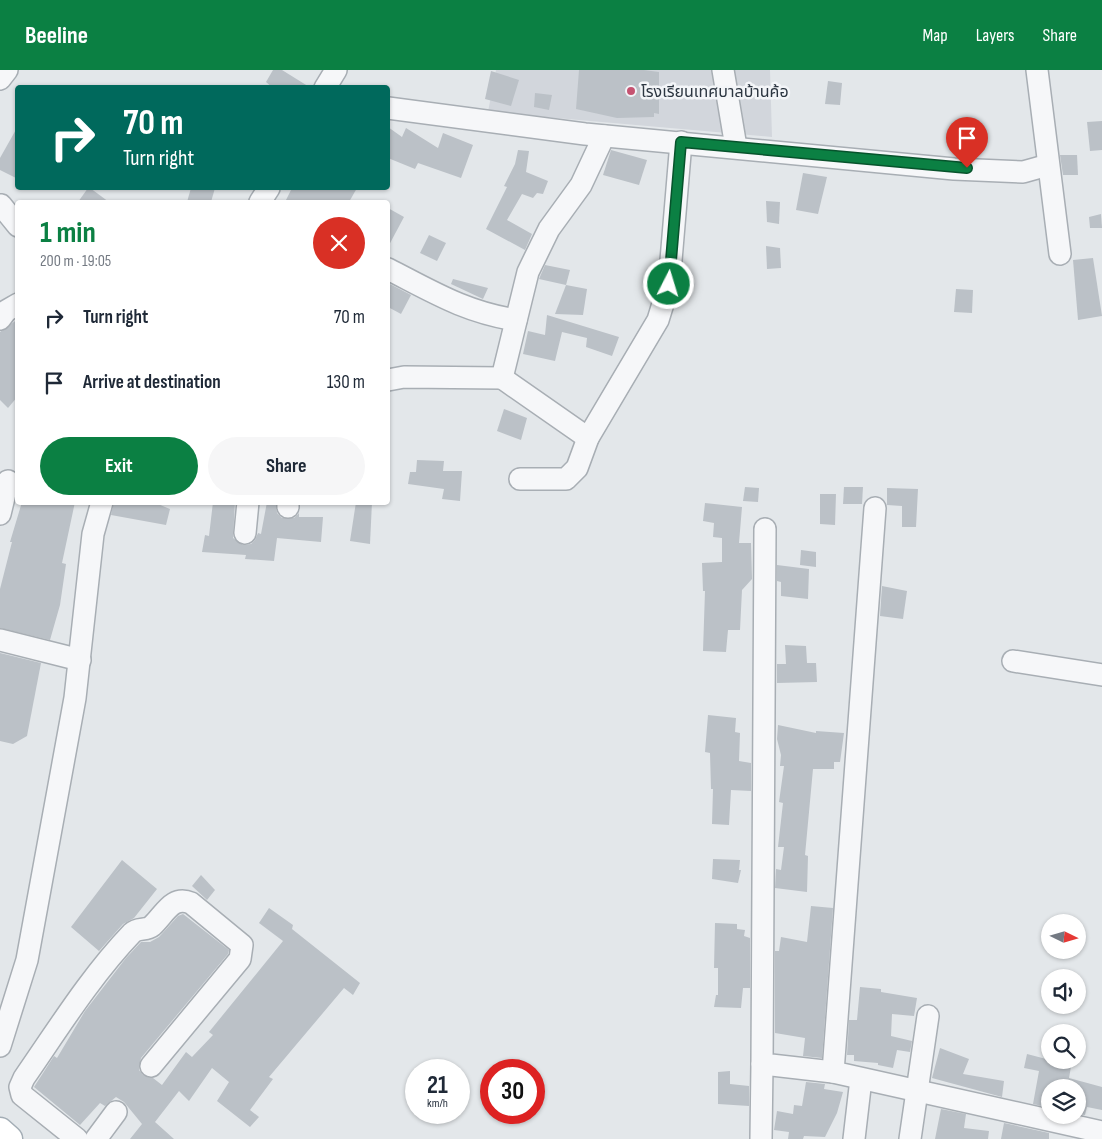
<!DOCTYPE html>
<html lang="en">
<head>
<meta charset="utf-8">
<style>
	:root { --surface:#fff; --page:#f6f6f7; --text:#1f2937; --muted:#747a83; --accent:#0b8043 }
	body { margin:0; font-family:"Sofia Sans Condensed","Noto Sans Thai",sans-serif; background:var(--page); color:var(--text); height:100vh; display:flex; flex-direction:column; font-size:19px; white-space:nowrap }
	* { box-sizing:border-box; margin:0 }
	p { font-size:16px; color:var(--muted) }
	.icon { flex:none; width:28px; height:28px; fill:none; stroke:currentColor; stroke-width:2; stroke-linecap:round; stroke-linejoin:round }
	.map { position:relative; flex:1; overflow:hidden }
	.details { position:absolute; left:15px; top:130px; width:375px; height:305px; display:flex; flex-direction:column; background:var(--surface); border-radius:5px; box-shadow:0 1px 4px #0004 }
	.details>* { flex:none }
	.banner { position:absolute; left:15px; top:15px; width:375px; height:105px; border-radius:5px; box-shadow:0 1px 4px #0004; background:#00695c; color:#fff; overflow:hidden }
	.needle { width:32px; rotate:95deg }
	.fabs { position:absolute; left:1041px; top:844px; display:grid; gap:10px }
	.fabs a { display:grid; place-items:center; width:45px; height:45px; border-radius:50%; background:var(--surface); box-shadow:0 1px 4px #0004; font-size:25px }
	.speed { position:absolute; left:405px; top:989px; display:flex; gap:10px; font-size:25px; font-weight:700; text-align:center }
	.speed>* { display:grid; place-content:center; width:65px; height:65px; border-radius:50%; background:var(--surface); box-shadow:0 1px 4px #0004; line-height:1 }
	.speed small { font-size:12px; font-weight:400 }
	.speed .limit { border:8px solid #d22; background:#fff; color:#111 }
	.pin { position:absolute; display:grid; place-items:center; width:42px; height:42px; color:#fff; margin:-51px -21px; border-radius:50% 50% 50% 0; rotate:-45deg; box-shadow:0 0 5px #0007 }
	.pin .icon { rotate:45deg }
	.me { position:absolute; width:55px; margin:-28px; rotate:5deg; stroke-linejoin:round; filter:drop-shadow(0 0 4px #0008) }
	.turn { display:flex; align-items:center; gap:18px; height:105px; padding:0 25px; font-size:22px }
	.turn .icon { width:65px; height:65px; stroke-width:2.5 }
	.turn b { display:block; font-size:35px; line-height:42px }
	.round { display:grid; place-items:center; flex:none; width:52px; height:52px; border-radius:26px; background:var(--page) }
	.headline { display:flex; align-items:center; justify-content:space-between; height:85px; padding:0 25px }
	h1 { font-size:30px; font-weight:700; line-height:38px; color:var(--accent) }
	.primary-button { display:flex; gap:10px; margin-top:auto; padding:10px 25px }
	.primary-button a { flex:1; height:58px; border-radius:30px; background:var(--accent); color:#fff; font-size:20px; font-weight:700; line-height:58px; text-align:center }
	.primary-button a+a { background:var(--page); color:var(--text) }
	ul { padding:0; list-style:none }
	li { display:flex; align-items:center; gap:15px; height:65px; padding:0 25px }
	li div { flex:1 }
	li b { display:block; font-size:19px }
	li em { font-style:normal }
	header { display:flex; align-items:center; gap:30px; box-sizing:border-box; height:70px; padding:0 25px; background:var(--accent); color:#fff }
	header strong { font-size:24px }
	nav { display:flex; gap:28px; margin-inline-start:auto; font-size:18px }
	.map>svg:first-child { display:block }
	.built { fill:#d2d6dc }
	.building { fill:#bbc1c7 }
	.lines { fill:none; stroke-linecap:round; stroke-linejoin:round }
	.minor-casing { stroke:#a8aeb4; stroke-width:24 }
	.major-casing { stroke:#a3adb5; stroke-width:29 }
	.minor { stroke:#f6f7f9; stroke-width:21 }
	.major { stroke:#fff; stroke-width:26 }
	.route-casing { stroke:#07532c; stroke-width:12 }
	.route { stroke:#0b8043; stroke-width:9 }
	.poi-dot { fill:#c55371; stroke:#f3f5f8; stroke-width:2 }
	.labels { text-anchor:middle; stroke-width:5; stroke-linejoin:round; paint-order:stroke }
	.poi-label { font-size:16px; fill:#2c3641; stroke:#f3f5f8; text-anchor:start }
</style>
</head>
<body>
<header>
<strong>Beeline</strong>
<nav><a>Map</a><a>Layers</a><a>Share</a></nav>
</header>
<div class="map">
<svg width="1102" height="1069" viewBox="0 0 1102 1069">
	<rect width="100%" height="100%" fill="#e3e7ea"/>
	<path class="built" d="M496,0H770L772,67L488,42Z"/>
	<g class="building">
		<path d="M273,0H282L311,18H273L266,12Z"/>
		<path d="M579,0H644L659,2V44L654,43V47L617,48L576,39Z"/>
		<path d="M491,1L519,10L511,36L485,29Z"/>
		<path d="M828,11L842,13L840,35L825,34Z"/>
		<path d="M535,23L552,25L549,40L534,37Z"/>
		<path d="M1102,51V80L1090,81L1087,52Z"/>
		<path d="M18,56V109L0,100V88Z"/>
		<path d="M388,57L402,67L406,58L438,78L443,63L473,75L461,108L418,93L415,99L388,88Z"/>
		<path d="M518,80L529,81L526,102L548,111L543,124L537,123L533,128L522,124L507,150L532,164L525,180L486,159L507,117L504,116L515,94Z"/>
		<path d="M611,80L647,90L639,115L603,105Z"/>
		<path d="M1060,85H1077L1078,105H1063Z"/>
		<path d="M803,103L827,107L818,144L796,140Z"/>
		<path d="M88,118H90L109,132H78Z"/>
		<path d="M191,118H215L211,132H187Z"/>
		<path d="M292,118H357L349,132H292L286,130Z"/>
		<path d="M766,131L780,132L779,154L767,152Z"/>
		<path d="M388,138L404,147L388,177Z"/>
		<path d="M1101,144L1102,158H1090L1089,147Z"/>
		<path d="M429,165L446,173L437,191L420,183Z"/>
		<path d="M766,176L780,178L781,198L767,199Z"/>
		<path d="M1093,188L1102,246L1078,250L1073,190Z"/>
		<path d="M545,195L570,200L566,215L539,209Z"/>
		<path d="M453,209L488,218L483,229L451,214Z"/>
		<path d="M388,213L411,225L401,244L388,237Z"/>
		<path d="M566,215L587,219L583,245L555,244Z"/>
		<path d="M956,219L973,220L972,243L954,242Z"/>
		<path d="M547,245L619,267L612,286L586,277L587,268L562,262L555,291L523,284L528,261L545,265Z"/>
		<path d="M18,249V326L8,338L0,330V262Z"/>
		<path d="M504,339L527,348L521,370L497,361Z"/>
		<path d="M417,390L444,391L443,401H462L460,431L442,429L444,419L408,414L410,402H416Z"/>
		<path d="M745,417L759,418L758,432L743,431Z"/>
		<path d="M844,417H863L862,434H843Z"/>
		<path d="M887,418L918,419L916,457H902V436L887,435Z"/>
		<path d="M820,424H836L835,455L820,454Z"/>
		<path d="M22,432H75L62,493L66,494L60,535L50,570L0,558V519L12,472H10Z"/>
		<path d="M114,432H153L170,439L166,455L111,445Z"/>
		<path d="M213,432H235L233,468L243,475L251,474L255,470L258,463L261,464L267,432H276L277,443L282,448H294L299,443V447H323L321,472L277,468L274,491L245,489L246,485L202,482L205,465L209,466Z"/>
		<path d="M356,432H372L370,474L350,471Z"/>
		<path d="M705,433L742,437L739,473H751L752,509L742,520L740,560H728L726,582L703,581L705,521H703L702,493L722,492V468L713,467L714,453L703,451Z"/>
		<path d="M801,480L816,482V497L800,495Z"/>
		<path d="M777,495L809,499L808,529L781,526V512L777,511Z"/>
		<path d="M882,516L907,521L903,549L880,546Z"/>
		<path d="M785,575L806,576L807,593H816L817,612L777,613V594H786Z"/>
		<path d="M0,583L41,593L27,666L13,674L0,671Z"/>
		<path d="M708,645L736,648L735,662L740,663L739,691L751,693V721L731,720L729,755L712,754L713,719H711L710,683L705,682Z"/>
		<path d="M778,655L816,663V661L844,663L840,692H834V699H813L805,785L808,786L807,822L775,818L776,799L781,800L784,777H778L783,733L779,732L784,696H780L781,685L777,669Z"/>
		<path d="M713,789L740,790L739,800H741L738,813L712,809Z"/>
		<path d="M122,790L157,819L134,848L123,854L99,881L71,857Z"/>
		<path d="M201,805L215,820L207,830L192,816Z"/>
		<path d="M811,836L833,838L822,988L803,986L805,968L775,963V881H779L781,867L807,872Z"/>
		<path d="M269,838L293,855L292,859L360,913L353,925L344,918L269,1007L273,1009L250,1040L259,1047L250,1057L217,1031L229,1012L212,998L189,1031L179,1021L155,1052L174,1069H130L142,1054L124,1032L116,1027L105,1036L100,1033L80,1055L34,1017L54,986L57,988L85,941L126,888L141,872H150L159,867L178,846L183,844L229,880L228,884L141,988L139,1000L143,1005L153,1008L162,1015L186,982L192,987L213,965L209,962L283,871L259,853Z"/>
		<path d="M715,853L737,854V859L745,860L744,866L750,868V918H743L741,938L714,937L716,925H718V898H714Z"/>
		<path d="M860,917L881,919V922L917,928L914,946L892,944L891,966L912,971L910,982L897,980L893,998L878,995V993L854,991V985H847L849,950H857Z"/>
		<path d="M940,978L969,989L963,1004L1004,1011L1002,1027L932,1008Z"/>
		<path d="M1027,984L1050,990L1072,991L1069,1008L1102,1017V1040L1087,1037L1085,1045L1078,1044V1018H1050V1038L1033,1034L1039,1001L1024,998Z"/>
		<path d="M730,1001V1014L749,1016V1036L718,1034V1002Z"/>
		<path d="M806,1012L825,1014L824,1019L843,1022L837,1043L825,1067L804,1066L803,1069H788L789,1062L774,1060L777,1041L793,1044L794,1035L802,1036Z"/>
		<path d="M941,1039L966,1044L964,1058L989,1061L988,1069H935Z"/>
		<path d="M1004,1053L1049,1063V1069H1001Z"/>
	</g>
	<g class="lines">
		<g class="minor-casing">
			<g id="minor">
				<path d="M723,0L736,77"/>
				<path d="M1037,0L1060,184"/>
				<path d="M0,9L7,0"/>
				<path d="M325,18L336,0"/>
				<path d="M388,38L585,64L954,99L1023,102L1048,95"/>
				<path d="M260,132L269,118"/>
				<path d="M1,135L18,156"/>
				<path d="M388,199C433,222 465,242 516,250"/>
				<path d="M0,249L6,241L18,234"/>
				<path d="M502,308L588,368"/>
				<path d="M388,310L404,307L502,308L528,202L549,159L581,115L604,66"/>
				<path d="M520,409H566L577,398L588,368L658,250L669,214L681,72"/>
				<path d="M288,437V432"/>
				<path d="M875,438L833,1002L1102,1062"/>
				<path d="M0,444L8,411"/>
				<path d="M765,459L762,994L833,1002"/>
				<path d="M245,463L248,432"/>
				<path d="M0,570L80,590"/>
				<path d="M1013,591L1102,605"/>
				<path d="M0,976L27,890L75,628L93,464L102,432"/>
				<path d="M77,1069L22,1025L20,1017L24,1008C58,959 90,907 132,863C138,857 146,861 152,856C165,844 172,825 191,833L242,875L240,889L151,996"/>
				<path d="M96,1069L116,1042"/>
				<path d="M761,1069L762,994"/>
				<path d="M854,1069L861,1009"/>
				<path d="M910,1069L928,946"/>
			</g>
		</g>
		<g class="major-casing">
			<path id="major" d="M0,1061L9,1069"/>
		</g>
		<use href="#minor" class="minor"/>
		<use href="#major" class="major"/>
	</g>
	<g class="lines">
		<g class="route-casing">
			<path id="route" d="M669,214L681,72L967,98"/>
		</g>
		<use href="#route" class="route"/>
	</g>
	<circle class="poi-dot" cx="631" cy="21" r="5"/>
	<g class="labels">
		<g class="poi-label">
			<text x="641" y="27">โรงเรียนเทศบาลบ้านค้อ</text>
		</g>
	</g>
</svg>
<div class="fabs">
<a><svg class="needle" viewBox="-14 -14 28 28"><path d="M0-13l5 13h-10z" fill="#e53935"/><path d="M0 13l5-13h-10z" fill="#747a83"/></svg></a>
<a><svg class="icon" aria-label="sound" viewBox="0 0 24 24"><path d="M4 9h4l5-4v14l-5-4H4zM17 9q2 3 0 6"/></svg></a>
<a><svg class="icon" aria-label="search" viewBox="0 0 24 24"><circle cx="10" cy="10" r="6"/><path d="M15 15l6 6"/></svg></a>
<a><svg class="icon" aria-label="layers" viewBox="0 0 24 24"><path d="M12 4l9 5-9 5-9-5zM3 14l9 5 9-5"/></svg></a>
</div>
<div class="speed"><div>21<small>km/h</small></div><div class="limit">30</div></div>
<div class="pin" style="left:967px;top:98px;background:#d93025"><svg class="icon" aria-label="arrive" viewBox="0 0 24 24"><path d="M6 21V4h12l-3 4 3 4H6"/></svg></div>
<svg class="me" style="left:669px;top:214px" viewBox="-20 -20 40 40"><circle r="17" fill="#0b8043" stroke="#fff" stroke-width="3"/><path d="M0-11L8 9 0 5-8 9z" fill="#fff"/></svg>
<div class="banner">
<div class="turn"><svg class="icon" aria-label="right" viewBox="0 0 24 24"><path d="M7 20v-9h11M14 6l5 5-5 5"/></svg><div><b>70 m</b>Turn right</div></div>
</div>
<section class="details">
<div class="headline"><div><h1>1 min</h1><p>200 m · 19:05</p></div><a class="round" style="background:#d93025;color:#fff"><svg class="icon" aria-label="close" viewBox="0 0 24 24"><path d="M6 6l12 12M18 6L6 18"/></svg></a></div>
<ul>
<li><svg class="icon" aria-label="right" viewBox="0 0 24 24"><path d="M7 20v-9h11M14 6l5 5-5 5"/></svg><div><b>Turn right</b></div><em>70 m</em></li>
<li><svg class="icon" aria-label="arrive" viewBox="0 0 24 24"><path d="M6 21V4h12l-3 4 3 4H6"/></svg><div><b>Arrive at destination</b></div><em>130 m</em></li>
</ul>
<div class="primary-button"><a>Exit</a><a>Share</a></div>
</section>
</div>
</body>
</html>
